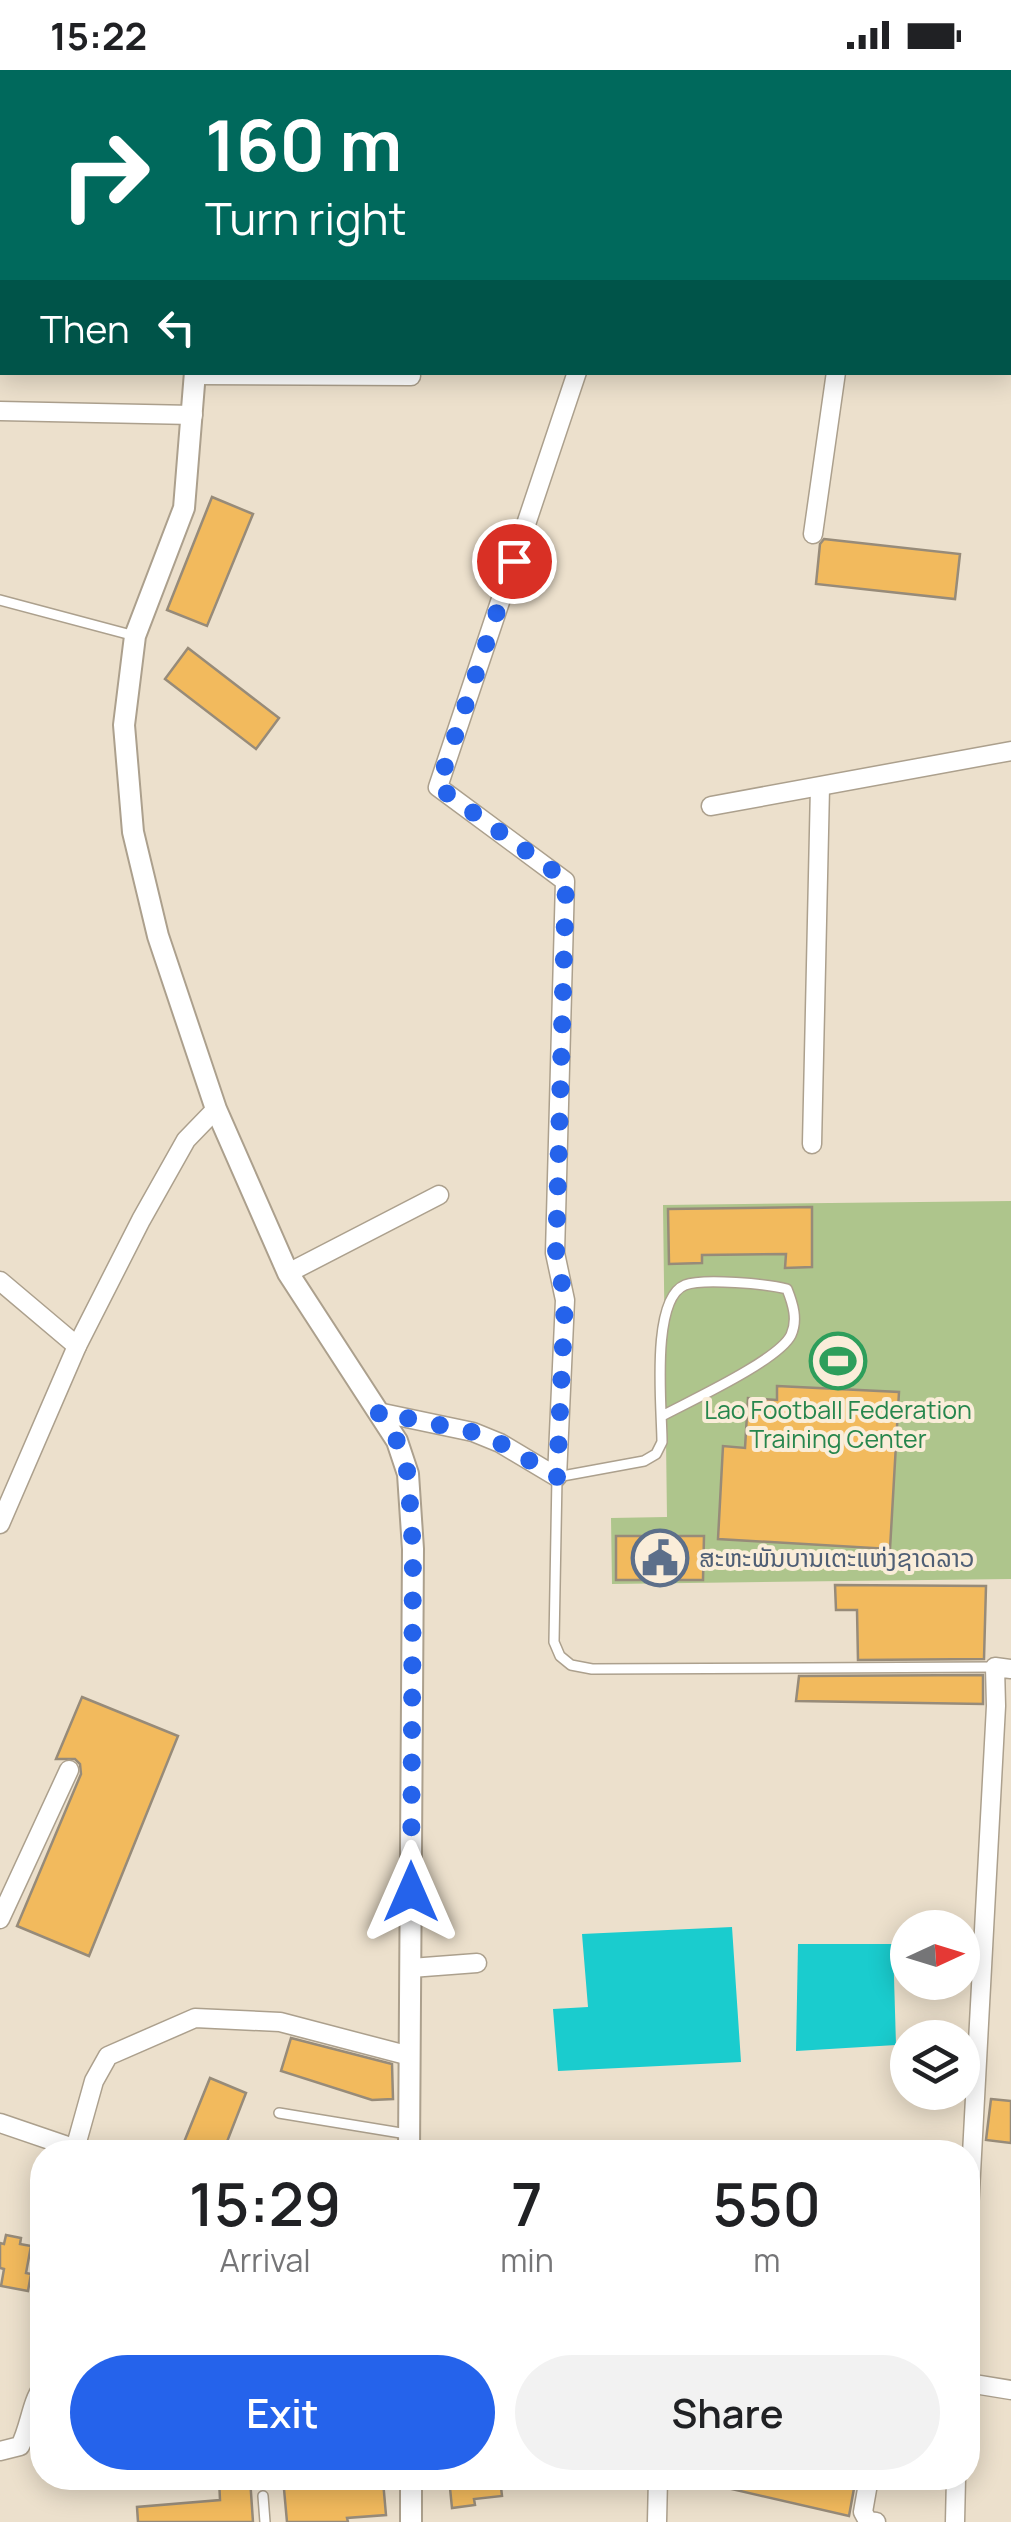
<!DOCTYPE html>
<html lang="en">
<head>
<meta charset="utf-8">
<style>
	:root { --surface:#fff; --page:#f2f2f2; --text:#202124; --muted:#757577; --accent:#2563eb }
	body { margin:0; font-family:Manrope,"Noto Sans Lao",sans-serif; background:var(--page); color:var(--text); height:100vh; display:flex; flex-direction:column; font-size:38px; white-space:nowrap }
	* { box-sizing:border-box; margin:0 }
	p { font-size:32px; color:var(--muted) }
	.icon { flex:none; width:55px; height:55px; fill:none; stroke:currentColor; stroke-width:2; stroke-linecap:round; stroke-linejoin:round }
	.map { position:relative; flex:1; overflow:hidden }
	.details { position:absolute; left:30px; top:2070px; width:950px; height:350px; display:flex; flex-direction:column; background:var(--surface); border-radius:40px; box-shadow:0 5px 25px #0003 }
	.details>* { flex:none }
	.guide { position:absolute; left:0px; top:0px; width:1012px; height:305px; box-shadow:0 5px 25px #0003; background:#00695c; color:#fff; overflow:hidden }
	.needle { width:65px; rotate:86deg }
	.buttons { position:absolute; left:890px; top:1840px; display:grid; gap:20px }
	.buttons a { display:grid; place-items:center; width:90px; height:90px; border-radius:50%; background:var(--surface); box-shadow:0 5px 25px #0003; font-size:50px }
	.pin { position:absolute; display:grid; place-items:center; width:85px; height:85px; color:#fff; margin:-42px; border:5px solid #fff; border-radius:50%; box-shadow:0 2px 10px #0007 }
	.me { position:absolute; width:110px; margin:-55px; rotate:0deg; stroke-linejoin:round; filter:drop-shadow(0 0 8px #0008) }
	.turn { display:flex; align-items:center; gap:35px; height:210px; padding:0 40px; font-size:45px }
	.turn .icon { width:130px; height:130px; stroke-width:2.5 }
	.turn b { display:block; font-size:70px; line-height:85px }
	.then { display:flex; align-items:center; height:95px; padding:0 40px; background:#0003; gap:20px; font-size:38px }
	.eta { display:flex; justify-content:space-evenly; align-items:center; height:170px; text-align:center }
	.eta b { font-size:60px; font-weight:600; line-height:70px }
	.cta { display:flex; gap:20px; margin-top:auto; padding:20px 40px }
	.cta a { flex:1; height:115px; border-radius:60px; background:var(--accent); color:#fff; font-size:40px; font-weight:600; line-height:115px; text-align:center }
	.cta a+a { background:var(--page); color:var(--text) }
	.status { display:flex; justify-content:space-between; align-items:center; height:70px; padding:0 50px; background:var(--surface); direction:ltr }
	.status svg { height:28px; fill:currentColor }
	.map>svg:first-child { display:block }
	.green { fill:#aec58c }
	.water { fill:#1accce }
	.building { fill:#f2ba5d; stroke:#978b79; stroke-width:2.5 }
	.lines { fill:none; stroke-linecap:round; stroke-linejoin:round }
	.service-casing { stroke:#aca08d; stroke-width:12 }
	.minor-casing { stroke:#aca08d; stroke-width:21 }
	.tertiary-casing { stroke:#aca08d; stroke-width:24 }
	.service { stroke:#fff; stroke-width:9 }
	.minor { stroke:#fff; stroke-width:18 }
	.tertiary { stroke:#fff; stroke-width:20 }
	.route { stroke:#2563eb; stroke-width:18; stroke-dasharray:0 32.4 }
	.labels { text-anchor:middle; stroke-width:8; stroke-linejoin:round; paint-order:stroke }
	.leisure-label { font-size:25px; fill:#27864d; stroke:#faedd9 }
	.service-label { font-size:25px; fill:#4e5e75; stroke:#faedd9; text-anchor:start }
</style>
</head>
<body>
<div class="status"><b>15:22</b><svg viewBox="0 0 49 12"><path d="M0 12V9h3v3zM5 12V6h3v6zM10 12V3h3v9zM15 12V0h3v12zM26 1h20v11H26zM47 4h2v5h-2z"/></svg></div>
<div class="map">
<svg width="1011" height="2452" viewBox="0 0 1011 2452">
	<rect width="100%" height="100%" fill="#ece0cc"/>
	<path class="green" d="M1011,1131V1509L612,1514L611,1448L667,1447L663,1135Z"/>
	<g class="water">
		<path d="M732,1857L741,1992L558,2001L553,1939L588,1937L582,1864Z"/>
		<path d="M798,1874H893L896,1975L796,1981Z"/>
	</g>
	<g class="building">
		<path d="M212,427L253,444L207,556L167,540Z"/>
		<path d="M824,469L960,484L955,529L816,514L820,474Z"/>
		<path d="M188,578L279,648L256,679L165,609Z"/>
		<path d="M812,1137V1197L785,1198L786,1184L702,1185V1193L669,1194L668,1139Z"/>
		<path d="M777,1316L899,1322L890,1479L718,1469L723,1376L745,1378L748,1328L777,1330Z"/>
		<path d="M616,1466H704L703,1510H616Z"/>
		<path d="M835,1515L986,1516L984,1589L858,1590L857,1540H836Z"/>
		<path d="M983,1605V1634L796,1631L799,1606Z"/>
		<path d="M82,1627L178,1666L89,1886L17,1856L81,1704L80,1694L75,1689H56Z"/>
		<path d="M291,1968L392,1994L393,2029L372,2030L281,2001Z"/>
		<path d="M210,2008L246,2023L223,2082H180Z"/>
		<path d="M991,2029L1011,2031V2073L986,2070Z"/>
		<path d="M6,2165L21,2168L20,2174L31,2176L26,2203L31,2204L28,2221L1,2216L4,2199L0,2198V2173L4,2174Z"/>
		<path d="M219,2408H250L253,2452H138L137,2437L220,2430Z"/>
		<path d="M283,2408H326L327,2416L383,2411L386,2445L347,2448L348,2452H287Z"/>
		<path d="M449,2408H500L502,2426L474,2429L475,2435L452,2438Z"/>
		<path d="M710,2408H829L855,2413L849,2446L710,2414Z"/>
	</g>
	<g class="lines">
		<g class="service-casing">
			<g id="service">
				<path d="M0,530L135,566"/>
				<path d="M662,1346C690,1331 779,1290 791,1265C798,1250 793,1234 787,1219C768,1214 703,1208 685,1215C650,1229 662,1339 662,1372L656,1384L644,1391L557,1407L554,1572L560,1586L571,1595L592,1599L995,1597"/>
				<path d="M279,2043L407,2064"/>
				<path d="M263,2426L265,2452"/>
			</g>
		</g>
		<g class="minor-casing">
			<g id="minor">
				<path d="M804,2L805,0"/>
				<path d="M981,2V0"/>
				<path d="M0,115L2,116"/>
				<path d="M196,305L411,306"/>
				<path d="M0,341L193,345"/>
				<path d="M813,464L836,302"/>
				<path d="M711,736L1011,681"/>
				<path d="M812,1074L820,717"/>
				<path d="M288,1203L439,1125"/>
				<path d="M0,1211L77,1276"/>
				<path d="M378,1342L473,1362L500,1373L557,1407L565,1230L555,1183L565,811L438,717L577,302"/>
				<path d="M0,1454L77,1276L141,1150L186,1070L216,1039"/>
				<path d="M0,1849L69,1700"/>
				<path d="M411,1898L477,1893"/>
				<path d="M0,2053L85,2082"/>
				<path d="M75,2079L94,2011L108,1986L195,1948L280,1952L410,1986"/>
				<path d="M968,2159L996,1636L995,1597L1011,1599"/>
				<path d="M968,2313L1011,2320"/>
				<path d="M0,2381L20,2376C30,2357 31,2333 42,2318"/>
				<path d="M869,2408L863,2442L868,2451L876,2452"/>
				<path d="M657,2452L658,2408"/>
				<path d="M955,2452L956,2408"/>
			</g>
		</g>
		<g class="tertiary-casing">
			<g id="tertiary">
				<path d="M165,0V2"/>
				<path d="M519,0L532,2"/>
				<path d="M1010,128H1011"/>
				<path d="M195,302L184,438L135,566L124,655L133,762L158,866L216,1039L288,1203L397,1371L408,1404L413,1479L409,2082"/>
				<path d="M411,2408V2452"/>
			</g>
		</g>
		<use href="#service" class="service"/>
		<use href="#minor" class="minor"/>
		<use href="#tertiary" class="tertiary"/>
	</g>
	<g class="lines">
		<path class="route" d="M411,1822L413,1479L408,1404L397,1371L378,1342L473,1362L500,1373L557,1407L565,1230L556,1183L566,810L438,717L514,491"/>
	</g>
	<defs>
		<g id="stadium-ring" transform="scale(2.875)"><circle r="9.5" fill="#faedd9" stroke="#2e9e5b" stroke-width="1.5"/><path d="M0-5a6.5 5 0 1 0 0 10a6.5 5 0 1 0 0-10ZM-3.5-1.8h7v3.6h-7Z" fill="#2e9e5b"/></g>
		<g id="civic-ring" transform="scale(2.875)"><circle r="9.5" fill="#faedd9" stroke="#5c6f8a" stroke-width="1.5"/><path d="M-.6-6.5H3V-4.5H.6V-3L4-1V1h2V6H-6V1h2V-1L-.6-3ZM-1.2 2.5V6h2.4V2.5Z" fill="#5c6f8a"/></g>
	</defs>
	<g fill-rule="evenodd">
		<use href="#stadium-ring" x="838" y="1291"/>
		<use href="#civic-ring" x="660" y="1488"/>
	</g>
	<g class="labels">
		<g class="leisure-label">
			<text x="838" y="1349">Lao Football Federation<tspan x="838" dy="29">Training Center</tspan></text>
		</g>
		<g class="service-label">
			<text x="699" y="1497">ສະຫະພັນບານເຕະແຫ່ງຊາດລາວ</text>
		</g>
	</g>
</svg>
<div class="buttons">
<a><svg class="needle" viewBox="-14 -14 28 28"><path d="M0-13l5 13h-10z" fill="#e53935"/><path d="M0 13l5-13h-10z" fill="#757577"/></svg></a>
<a><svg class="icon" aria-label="layers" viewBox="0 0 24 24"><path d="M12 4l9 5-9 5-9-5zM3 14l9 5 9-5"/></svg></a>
</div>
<div class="pin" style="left:514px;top:491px;background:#d93025"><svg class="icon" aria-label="arrive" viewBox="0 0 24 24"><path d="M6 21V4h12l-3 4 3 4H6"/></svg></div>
<svg class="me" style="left:411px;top:1822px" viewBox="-20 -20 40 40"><path d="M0-17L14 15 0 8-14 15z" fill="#2563eb" stroke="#fff" stroke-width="4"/></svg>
<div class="guide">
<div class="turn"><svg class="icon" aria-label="right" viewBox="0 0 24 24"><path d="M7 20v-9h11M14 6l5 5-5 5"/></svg><div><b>160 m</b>Turn right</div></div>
<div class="then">Then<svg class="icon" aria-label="left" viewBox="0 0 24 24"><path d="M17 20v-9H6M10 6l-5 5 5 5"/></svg></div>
</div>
<section class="details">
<div class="eta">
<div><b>15:29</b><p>Arrival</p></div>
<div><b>7</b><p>min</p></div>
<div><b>550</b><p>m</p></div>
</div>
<div class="cta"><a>Exit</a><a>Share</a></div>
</section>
</div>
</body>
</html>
